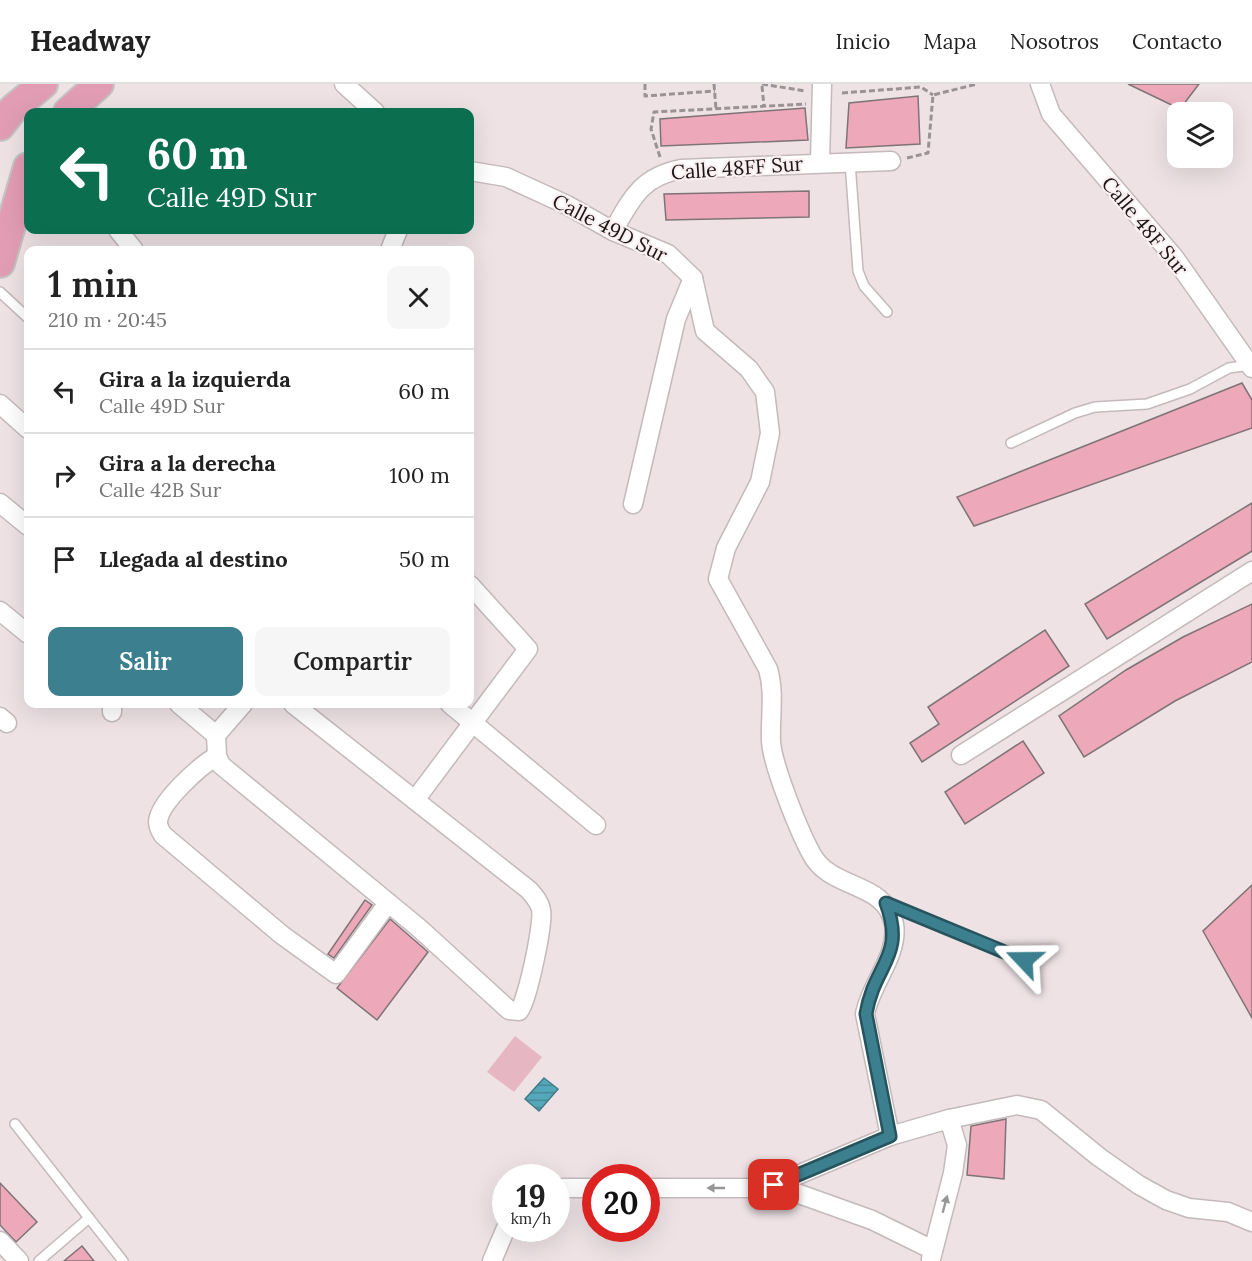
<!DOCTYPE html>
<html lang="es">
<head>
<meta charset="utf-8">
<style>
	:root { --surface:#fff; --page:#f6f6f6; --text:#222; --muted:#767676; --line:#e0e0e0; --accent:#3c808f }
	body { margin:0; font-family:Lora,serif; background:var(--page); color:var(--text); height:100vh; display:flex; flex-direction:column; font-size:22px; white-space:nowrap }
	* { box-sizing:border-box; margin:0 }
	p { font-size:20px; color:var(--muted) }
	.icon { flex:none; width:33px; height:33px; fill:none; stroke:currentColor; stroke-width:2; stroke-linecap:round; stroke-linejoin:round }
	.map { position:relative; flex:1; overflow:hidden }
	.drawer { position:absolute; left:24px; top:162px; width:450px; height:462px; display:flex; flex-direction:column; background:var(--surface); border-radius:12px; box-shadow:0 6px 24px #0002 }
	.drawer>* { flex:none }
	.banner { position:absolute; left:24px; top:24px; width:450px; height:126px; border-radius:12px; box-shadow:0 6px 24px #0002; background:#0b6e4f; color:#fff; overflow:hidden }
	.tools { position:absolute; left:1167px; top:18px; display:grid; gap:12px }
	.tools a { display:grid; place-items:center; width:66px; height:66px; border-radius:12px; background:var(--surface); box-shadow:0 6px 24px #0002; font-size:30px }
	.speed { position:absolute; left:492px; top:1080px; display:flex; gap:12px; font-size:30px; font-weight:700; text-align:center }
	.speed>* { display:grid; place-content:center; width:78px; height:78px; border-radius:50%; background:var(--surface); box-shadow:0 6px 24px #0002; line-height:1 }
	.speed small { font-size:15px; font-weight:400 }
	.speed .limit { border:9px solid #d22; background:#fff; color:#111 }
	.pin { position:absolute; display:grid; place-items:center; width:51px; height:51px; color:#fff; margin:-26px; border-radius:12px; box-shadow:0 3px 9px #0006 }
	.me { position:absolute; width:66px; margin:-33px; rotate:293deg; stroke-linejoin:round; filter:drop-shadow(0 0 4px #0008) }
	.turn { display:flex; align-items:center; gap:21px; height:126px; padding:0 24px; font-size:27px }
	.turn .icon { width:78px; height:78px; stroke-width:2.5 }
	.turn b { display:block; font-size:42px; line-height:51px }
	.round { display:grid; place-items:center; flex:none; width:63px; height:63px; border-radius:12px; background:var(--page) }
	.summary { display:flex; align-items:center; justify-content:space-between; height:102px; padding:0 24px }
	h1 { font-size:36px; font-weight:600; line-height:45px }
	.primary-button { display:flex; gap:12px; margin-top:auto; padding:12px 24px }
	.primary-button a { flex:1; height:69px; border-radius:12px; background:var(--accent); color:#fff; font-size:24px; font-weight:600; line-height:69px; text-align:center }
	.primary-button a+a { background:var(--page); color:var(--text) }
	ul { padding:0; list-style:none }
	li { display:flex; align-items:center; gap:18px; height:84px; padding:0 24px; border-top:2px solid var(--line) }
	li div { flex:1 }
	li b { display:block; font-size:22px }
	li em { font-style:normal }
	header { display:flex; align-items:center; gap:36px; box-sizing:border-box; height:84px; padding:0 30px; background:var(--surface); border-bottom:2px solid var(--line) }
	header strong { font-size:28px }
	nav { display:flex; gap:33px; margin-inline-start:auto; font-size:21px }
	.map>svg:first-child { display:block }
	.pitch { fill:#e6b7c3 }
	.water { fill:url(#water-rules); stroke:#437c89; stroke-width:1.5 }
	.building { fill:#eda8ba; stroke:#7e7476; stroke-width:1.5 }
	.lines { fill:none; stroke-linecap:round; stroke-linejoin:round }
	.lane-casing { stroke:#c4b9bb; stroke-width:12 }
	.street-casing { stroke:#c4b9bb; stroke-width:21 }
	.primary-casing { stroke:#c4c3c3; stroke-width:32 }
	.path { stroke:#9b9294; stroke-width:3; stroke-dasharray:6 3; stroke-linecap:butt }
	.lane { stroke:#fff; stroke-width:9 }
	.street { stroke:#fff; stroke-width:18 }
	.primary { stroke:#e29db4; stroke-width:28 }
	.oneway { fill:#989797 }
	.route-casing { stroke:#27535d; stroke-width:15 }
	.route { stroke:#3c808f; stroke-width:10 }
	.labels { text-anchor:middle; stroke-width:4.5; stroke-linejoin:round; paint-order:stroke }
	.street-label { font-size:20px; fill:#1b1718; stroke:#fbeff2 }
</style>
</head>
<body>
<header>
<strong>Headway</strong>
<nav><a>Inicio</a><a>Mapa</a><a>Nosotros</a><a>Contacto</a></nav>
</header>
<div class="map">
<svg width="1252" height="1177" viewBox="0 0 1252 1177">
	<defs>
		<pattern id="water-rules" width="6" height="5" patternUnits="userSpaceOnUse" patternTransform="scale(1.5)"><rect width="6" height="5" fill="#54a8ba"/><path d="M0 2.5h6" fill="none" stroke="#458896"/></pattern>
	</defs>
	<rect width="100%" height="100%" fill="#eee2e5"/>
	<path class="pitch" d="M515,952L542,973L514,1008L487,988Z"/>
	<path class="water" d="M544,994L558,1005L539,1027L525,1015Z"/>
	<g class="building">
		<path d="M1128,0H1199L1180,25Z"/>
		<path d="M918,12L920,60L846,64L849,19Z"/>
		<path d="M805,24L808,56L661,62L660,35Z"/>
		<path d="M809,107V133L666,136L664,110Z"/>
		<path d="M1242,299L1252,316V344L974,442L957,413Z"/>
		<path d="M1252,419V467L1107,555L1085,520Z"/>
		<path d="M1252,520V578L1175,617L1084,673L1059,632L1126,586L1183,553Z"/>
		<path d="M1045,546L1069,582L922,678L910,659L939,640L928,623Z"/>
		<path d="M1023,657L1044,689L965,740L945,708Z"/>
		<path d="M1252,801V934L1203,847Z"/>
		<path d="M365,816L372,821L334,874L328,870Z"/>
		<path d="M390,835L428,868L377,936L337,904Z"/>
		<path d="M1006,1035L1004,1095L967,1091L971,1042Z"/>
		<path d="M0,1099L37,1138L16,1158L0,1141Z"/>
		<path d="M82,1162L94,1177H64Z"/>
	</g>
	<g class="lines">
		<g class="lane-casing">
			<g id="lane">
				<path d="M850,78L858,187L864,202L887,228"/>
				<path d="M0,208L28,234"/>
				<path d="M1011,359L1075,329L1095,323L1147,320L1190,305L1229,284L1250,281"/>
				<path d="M888,820L1024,876"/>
				<path d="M15,1040L123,1177"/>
				<path d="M39,1177L89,1134"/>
			</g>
		</g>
		<g class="street-casing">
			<g id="street">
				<path d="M344,0L375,28"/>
				<path d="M1040,0L1051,30L1174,173L1252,284"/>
				<path d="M820,78L822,0"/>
				<path d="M470,87L506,93L567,121L613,147L668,170L693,194L705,247L749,285L765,308L770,349L760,398L726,464L718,495L768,585C775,609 770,632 771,657C772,680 799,747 811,769C830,807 885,796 894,840C899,871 871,899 865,930L890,1052"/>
				<path d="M118,146L134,166"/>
				<path d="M613,147C632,114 641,93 681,85L891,77"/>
				<path d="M390,166L398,146"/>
				<path d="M0,320L28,345"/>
				<path d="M0,419L28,442"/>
				<path d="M633,420L676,235L693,194"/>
				<path d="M0,527L28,550"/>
				<path d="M179,620L216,651"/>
				<path d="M243,620L216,651L217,672L221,681L419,844L509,926L519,927C527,918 544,839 541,826C540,818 534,812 529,806L293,620"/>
				<path d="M450,620L596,741"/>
				<path d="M112,628V620"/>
				<path d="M0,633L7,639"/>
				<path d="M961,671L1252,487"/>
				<path d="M217,672C201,681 159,718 158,738C158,742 161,748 163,751L282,851L336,890L388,819"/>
				<path d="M415,716L528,565L470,501"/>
				<path d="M774,1101L872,1136L933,1166"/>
				<path d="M556,1104H596"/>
				<path d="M646,1104H755L774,1101L890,1052L949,1035L1017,1021L1041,1026L1099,1073L1139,1101L1166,1116L1189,1124L1228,1128L1252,1138"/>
				<path d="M0,1157L19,1177"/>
				<path d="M931,1175L953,1089L957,1061L949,1035"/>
				<path d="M492,1177L506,1144"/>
			</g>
		</g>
		<g class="primary-casing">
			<g id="primary">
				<path d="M68,28L99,0"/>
				<path d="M0,42L13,25L43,0"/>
				<path d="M0,179L28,83"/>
			</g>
		</g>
		<g class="path">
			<path d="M645,0V12L715,7"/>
			<path d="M714,0L716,25"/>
			<path d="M762,0L805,7"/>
			<path d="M762,2L764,23"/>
			<path d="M842,9L921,3L933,11"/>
			<path d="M660,73L651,45L654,28L806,20"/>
			<path d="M907,74L928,69L933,11L977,0"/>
		</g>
		<use href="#lane" class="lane"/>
		<use href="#street" class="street"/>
		<use href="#primary" class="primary"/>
	</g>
	<defs><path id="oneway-solid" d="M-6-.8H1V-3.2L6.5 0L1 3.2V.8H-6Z" transform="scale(1.5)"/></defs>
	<g class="oneway">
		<use href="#oneway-solid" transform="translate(716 1104) rotate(-180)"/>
		<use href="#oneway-solid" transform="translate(945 1120) rotate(-75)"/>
	</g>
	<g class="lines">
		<g class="route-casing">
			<path id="route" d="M774,1101L890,1052L866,930C874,880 906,873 886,819L1024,876"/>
		</g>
		<use href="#route" class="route"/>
	</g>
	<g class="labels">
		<g class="street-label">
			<text transform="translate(737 84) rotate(-4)" y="7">Calle 48FF Sur</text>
			<text transform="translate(1145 142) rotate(50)" y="7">Calle 48F Sur</text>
			<text transform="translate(610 144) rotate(27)" y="7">Calle 49D Sur</text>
		</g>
	</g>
</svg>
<div class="tools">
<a><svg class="icon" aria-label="layers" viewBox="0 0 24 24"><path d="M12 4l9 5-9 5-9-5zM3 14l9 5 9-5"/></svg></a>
</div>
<div class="speed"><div>19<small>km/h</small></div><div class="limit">20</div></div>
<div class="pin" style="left:774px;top:1101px;background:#d93025"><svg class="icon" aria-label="arrive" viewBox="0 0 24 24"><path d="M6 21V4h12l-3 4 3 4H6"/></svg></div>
<svg class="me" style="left:1024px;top:876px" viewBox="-20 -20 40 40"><path d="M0-17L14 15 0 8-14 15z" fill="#3c808f" stroke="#fff" stroke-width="4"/></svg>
<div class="banner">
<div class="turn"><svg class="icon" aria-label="left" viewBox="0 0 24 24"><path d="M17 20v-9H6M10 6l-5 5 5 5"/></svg><div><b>60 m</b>Calle 49D Sur</div></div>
</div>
<section class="drawer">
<div class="summary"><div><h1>1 min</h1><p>210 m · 20:45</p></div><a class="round"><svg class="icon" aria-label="close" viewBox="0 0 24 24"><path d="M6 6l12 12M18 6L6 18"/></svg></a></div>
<ul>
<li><svg class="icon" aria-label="left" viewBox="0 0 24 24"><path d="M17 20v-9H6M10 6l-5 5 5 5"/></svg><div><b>Gira a la izquierda</b><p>Calle 49D Sur</p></div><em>60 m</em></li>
<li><svg class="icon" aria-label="right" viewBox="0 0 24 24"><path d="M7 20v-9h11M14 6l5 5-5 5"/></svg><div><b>Gira a la derecha</b><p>Calle 42B Sur</p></div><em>100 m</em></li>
<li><svg class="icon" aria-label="arrive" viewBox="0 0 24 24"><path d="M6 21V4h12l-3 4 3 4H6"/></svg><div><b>Llegada al destino</b></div><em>50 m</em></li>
</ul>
<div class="primary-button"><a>Salir</a><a>Compartir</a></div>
</section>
</div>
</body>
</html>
